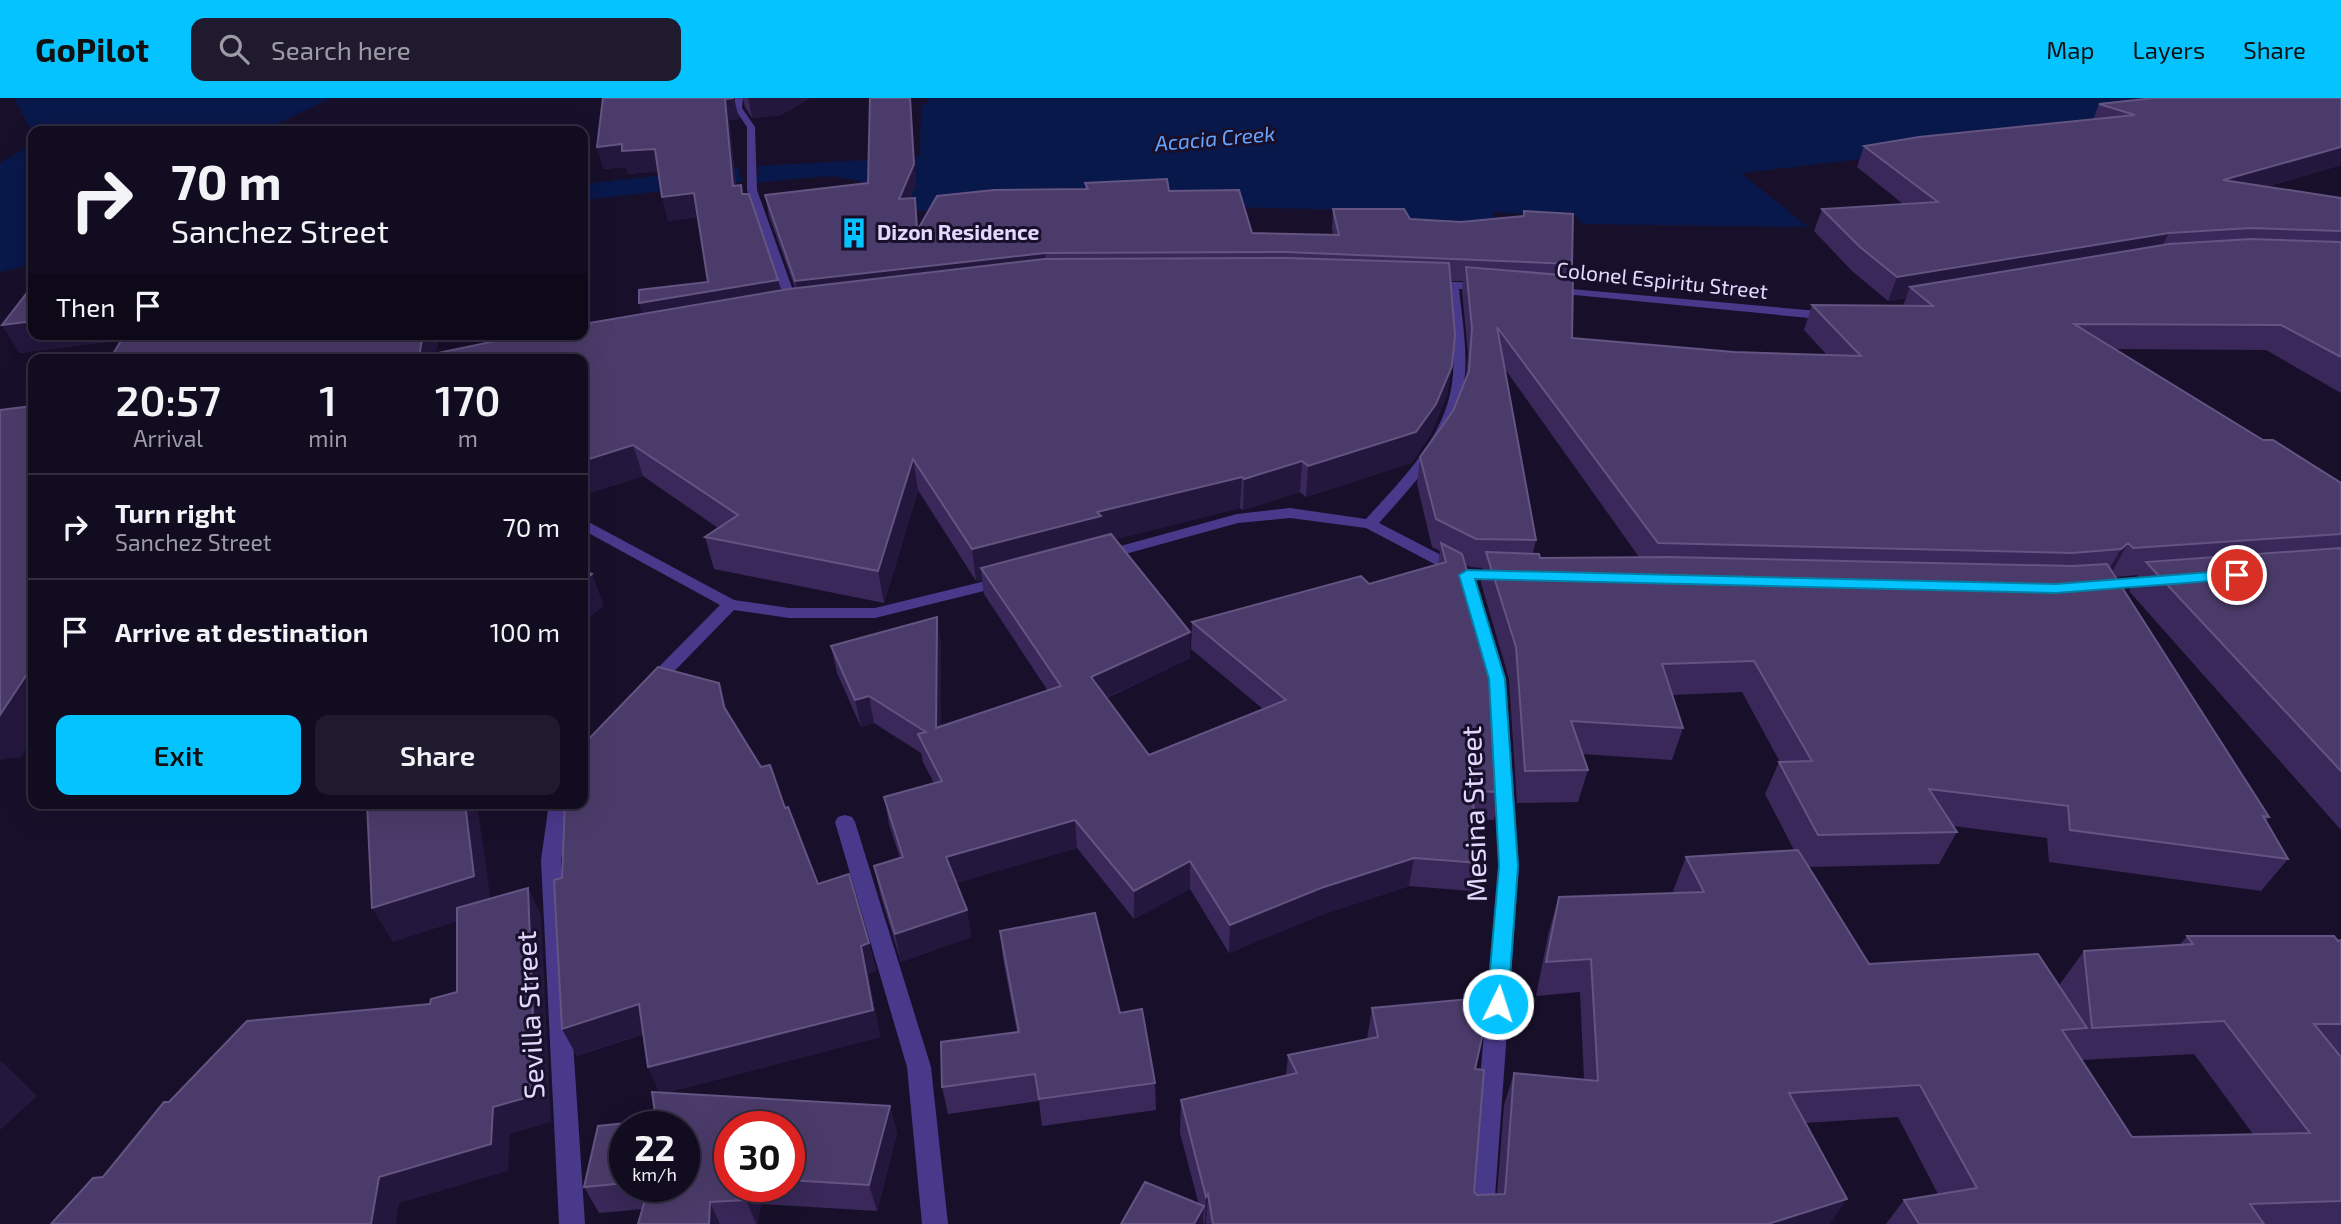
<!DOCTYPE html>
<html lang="en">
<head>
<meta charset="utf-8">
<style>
	:root { --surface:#120c20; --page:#1f1a2d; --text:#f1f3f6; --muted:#9c9ba5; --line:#312c3e; --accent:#05c3ff }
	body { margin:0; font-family:"Exo 2",sans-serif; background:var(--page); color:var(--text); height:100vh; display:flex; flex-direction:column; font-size:26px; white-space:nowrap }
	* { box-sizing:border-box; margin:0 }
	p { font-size:23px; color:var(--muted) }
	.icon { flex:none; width:38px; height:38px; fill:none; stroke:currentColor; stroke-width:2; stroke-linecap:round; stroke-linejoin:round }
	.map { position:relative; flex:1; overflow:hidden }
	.side { position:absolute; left:28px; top:256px; width:560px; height:455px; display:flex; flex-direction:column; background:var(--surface); border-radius:14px; box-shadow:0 7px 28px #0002,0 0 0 2px var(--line) }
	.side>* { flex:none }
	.top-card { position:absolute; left:28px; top:28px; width:560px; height:214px; border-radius:14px; box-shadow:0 7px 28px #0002,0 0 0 2px var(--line); background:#120c20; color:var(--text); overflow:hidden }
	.speed { position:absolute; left:609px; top:1013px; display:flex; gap:14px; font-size:35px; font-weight:700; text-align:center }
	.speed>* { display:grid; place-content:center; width:91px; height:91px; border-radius:50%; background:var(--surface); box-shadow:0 7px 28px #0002,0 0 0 2px var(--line); line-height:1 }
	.speed small { font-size:18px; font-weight:400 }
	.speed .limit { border:10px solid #d22; background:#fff; color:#111 }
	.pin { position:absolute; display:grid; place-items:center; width:60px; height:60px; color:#fff; margin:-30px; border:4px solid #fff; border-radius:50%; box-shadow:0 2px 7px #0007 }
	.me { position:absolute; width:77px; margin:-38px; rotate:4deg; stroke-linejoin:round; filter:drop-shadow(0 0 5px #0008) }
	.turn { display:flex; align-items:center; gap:24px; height:147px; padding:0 28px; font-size:32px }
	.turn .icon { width:91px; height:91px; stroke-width:2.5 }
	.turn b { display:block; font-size:49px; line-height:60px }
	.then { display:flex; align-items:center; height:66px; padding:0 28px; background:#0003; gap:14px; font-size:26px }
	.eta { display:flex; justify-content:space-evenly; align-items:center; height:119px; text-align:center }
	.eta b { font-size:42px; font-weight:600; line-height:49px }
	.button { display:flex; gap:14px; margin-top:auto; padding:14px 28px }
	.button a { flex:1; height:80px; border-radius:14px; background:var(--accent); color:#111; font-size:28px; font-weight:600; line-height:80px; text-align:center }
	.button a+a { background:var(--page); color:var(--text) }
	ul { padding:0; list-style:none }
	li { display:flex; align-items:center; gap:21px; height:105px; padding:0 28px; border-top:2px solid var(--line) }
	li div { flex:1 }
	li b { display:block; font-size:26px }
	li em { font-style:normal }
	header { display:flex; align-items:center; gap:42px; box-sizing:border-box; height:98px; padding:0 35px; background:var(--accent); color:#111 }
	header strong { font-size:33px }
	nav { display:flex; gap:38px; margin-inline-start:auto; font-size:24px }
	.search { width:490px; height:63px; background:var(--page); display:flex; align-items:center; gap:18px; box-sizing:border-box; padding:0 24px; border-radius:14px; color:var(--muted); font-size:26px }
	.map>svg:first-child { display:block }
	.water { fill:#09184a }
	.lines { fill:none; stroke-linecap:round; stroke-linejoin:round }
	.stream { fill:#09184a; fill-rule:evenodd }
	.minor { fill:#48398b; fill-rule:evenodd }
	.wall { fill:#392859; fill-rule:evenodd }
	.shaded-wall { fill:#24173e }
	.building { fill:#4b3b6a; stroke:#635482; stroke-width:2 }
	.route { fill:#05c3ff; stroke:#037fa6; stroke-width:2 }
	.labels { text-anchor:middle; stroke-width:6; stroke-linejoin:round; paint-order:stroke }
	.far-water-label { font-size:21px; font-style:italic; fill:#67a4ff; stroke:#18102a }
	.far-poi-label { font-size:21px; font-weight:bold; fill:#e3d9ff; stroke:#18102a; text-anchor:start }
	.far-street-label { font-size:21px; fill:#e3d9ff; stroke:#18102a }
	.near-street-label { font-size:28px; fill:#e3d9ff; stroke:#18102a }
</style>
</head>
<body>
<header>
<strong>GoPilot</strong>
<div class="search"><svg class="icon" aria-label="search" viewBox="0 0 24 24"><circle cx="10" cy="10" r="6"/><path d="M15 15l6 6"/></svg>Search here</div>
<nav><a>Map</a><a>Layers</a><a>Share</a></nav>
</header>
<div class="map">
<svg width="2341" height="1126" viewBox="0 0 2341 1126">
	<rect width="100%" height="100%" fill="#18102a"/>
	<g class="water">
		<path d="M14,0H331L263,33H33V36Z"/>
		<path d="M930,0H2244L2063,24L2086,35L1741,75L1808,129L1583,126L1577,119L1493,114L1498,140L1354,112L1226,109L921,113L876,98L871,87C836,74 796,78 759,82L758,68L920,59L921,10Z"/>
		<path d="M33,46V166L0,174V65Z"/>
		<path d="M738,69L742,84L583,102V86Z"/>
	</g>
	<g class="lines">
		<path class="stream" d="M824,73L827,74V78L754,85L749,82L754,79Z"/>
		<g class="minor">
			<path d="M735,0H743L742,10L755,29L757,92L800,212L798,215L788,212L747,92V29L734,10Z"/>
			<path d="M1429,183L1485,185L1491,188L1485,191H1459C1462,219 1467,249 1465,277C1461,338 1417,382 1379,425L1470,472L1506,473L1512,475L1514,478L1512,481L1461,480L1366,430L1290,420L1238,425L1107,461H1095L1093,458L1095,455L1237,416L1290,410L1366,421C1404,379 1449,336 1453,276C1455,248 1450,218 1448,190L1425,188V184Z"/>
			<path d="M1548,189L1830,214L1836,218L1830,222L1544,194L1542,192Z"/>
			<path d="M583,421L734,502L789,510H875L1006,478L1014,483L1012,486L875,520H789L734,512L655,593H643L640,589L643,585L720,507L583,432Z"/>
			<path d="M2156,478L2164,483L2162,486L2097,492L2089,487L2097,482Z"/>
			<path d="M1485,536L1494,541L1506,581L1519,768L1493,1126H1467L1499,768L1488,581L1476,541Z"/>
			<path d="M549,705H569L561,762L585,1126H559L541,762Z"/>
			<path d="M845,717L852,719L855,724L931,969L948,1126H922L907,969L835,724L838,719Z"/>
		</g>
	</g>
	<g class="wall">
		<path d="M603,0L739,21L729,22L736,88L741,87L743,96L780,193L795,190L769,118L765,97L916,85L910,100L918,120V131L1085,91V85L1169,93L1252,135L1333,137L1332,131L1333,111L1410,121L1461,124L1523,119L1524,113L1572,166L1570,177L1572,240L1734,254L1827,257L1804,232L1812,207L1903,208L1906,200L1888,203L1852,173L1814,133L1822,111L1903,106L1857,69L1864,48L2093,22L2099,6L2341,67L2265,89L2341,100V295L2266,252L2116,251L2263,342L2341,385V732L2129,493L2138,477L2116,479L2269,719L2266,723L2288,761L2261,793L2049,764L2047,740L1953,728L1957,734L1939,766L1809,769L1869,866L2060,889V886L2084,853L2180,847L2187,838L2338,843L2341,842V1126H1886L1904,1102L1938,1096L1898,1019L1805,1025L1830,1126H1204L1180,1035L1181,1002L1286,978L1288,957L1367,941L1372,910L1475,971L1474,1094L1477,1097H1497L1504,1007L1514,975L1584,981L1580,894L1536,898L1549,833L1559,799L1674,795L1673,793L1686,759L1794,752L1765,696L1779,664H1780L1742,594L1673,597L1683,630L1672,662L1582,656L1588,672L1578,704L1517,705L1509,581L1481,485L1483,470L1471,469L1466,467L1500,694L1494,722L1475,721L1479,765L1472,793L1409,788L1318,818L1229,855L1190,791L1134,821L1077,750L956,785L971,839L901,864L880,796L874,768L900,760L889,726L884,699L934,685L923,664L921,655L874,625L861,629L837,575L831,548L941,545V629L1048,593L984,496L982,482L976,483L918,392L884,505L714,471L705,439L718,430L643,378L583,397V261H110L121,242L20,255L2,227L436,256L642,216L708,184L698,119L668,123L658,73L628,76L626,69L603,71ZM1451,183H1463L1462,193L1468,255L1466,280L1453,313L1420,359L1417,386L1432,449L1440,453L1438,466L1369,486L1192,524L1191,551L1263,611L1149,657L1107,600L1190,560V534L1115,441L1240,410L1243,412L1300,394L1306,399L1411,365L1431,336L1447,297L1452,268ZM1505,271L1639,459L1540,460L1533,455L1536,442ZM2194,956L2253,1036L2132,1039L2082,962Z"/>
		<path d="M743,0H810L781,17L752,20L745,9Z"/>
		<path d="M658,569L719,585L728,616L761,669L770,667L785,710L788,709L818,786L849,776L869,845L876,873L868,876L880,939L665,995L890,1008L897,1035L877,1113L761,1106L757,1126H638L643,1111L599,1115L584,1089L598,1028L656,1022L652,994L660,995L648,969L644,936L577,958L562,931L554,782L562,780L565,705H583V647ZM625,1029H684V1088H625ZM730,1029H789V1088H730Z"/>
		<path d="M1000,833L1120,915L1155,985L1156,1012L1042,1028L1039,1003L948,1016L942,989L1017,934L1003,861Z"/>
	</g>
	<g class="shaded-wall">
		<path d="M734,0L739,21L729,22L738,112L733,88L725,1Z"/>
		<path d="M748,0H810L781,17L752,20Z"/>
		<path d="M910,0H911L916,85L902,121L899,101Z"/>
		<path d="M622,46L655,51L661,73L628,76L626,69L603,71L597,49Z"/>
		<path d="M2341,49V67L2211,104L2223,82Z"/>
		<path d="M694,95L700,119L668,123L662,99Z"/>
		<path d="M915,100L918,120L920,154L917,133Z"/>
		<path d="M2169,135L2157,158L1910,189L1906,200L1888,203L1897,179Z"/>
		<path d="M1045,155L1046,176L800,205L795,183Z"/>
		<path d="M778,182L784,208L647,232L639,205Z"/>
		<path d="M33,223V236H155L156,237L20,255L2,227Z"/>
		<path d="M423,236H440L435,261L419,259Z"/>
		<path d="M1452,268L1447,297L1431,336L1411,365L1306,399L1308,368Z"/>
		<path d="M633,347L643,378L583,397V363Z"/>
		<path d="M913,361L918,392L884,505L878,473Z"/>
		<path d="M1302,363L1300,394L1243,412L1244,381Z"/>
		<path d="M1242,379L1240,410L1102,445L981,470L982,482L976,483L972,451L1097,414Z"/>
		<path d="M2128,445L2112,474L2104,480L2121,451Z"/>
		<path d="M592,476L604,508L583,524V483Z"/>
		<path d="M937,519L941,545V658L936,630Z"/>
		<path d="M1190,534V560L1093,606L1091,579Z"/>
		<path d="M33,567V640L21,659L0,662V617Z"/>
		<path d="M719,585L727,612L732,637L724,609Z"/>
		<path d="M869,598L874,625L861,629L855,602Z"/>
		<path d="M465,705H477L492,812L393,844L372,810Z"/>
		<path d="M1075,722L1077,750L950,787L946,759Z"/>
		<path d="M1414,760L1409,788L1318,818L1229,855L1230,827L1321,790Z"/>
		<path d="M1190,763V791L1134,821V793Z"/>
		<path d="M528,790L541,817L551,1024L510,1036L508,1073L399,1105L396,1126H371L379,1079Z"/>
		<path d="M967,812L971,839L901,864L895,836Z"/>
		<path d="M869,845L876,873L868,876L880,939L661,996L648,969L861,848Z"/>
		<path d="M639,906L652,933L577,958L562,931Z"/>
		<path d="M0,962L37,998L0,1032Z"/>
		<path d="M890,1008L897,1035L877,1113L869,1087Z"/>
		<path d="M749,1088H754L761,1106L757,1126H756L746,1102Z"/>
		<path d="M1208,1096L1206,1126H1205L1206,1099Z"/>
		<path d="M1847,1101L1830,1126H1768Z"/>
		<path d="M710,1104L720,1126H709Z"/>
		<path d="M1204,1108L1203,1126H1194Z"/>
	</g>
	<g class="building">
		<path d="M603,0H734L725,1L733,88L741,87L742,96H749L778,182L639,205V192L708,184L694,95L662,99L655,51L622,53V46L597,49Z"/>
		<path d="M870,0H910L914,66L899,101L915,100L917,133L937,98L994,92L1088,91L1085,85L1167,81L1169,93L1239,92L1252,135L1339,137L1333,111H1404L1410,121L1461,124L1524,118V113L1573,116L1572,166L1286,154L1045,155L795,183L765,97L868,85Z"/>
		<path d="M2154,0H2341V49L2223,82L2341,100V133L2251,130L2169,135L1897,179L1860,149L1822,111L1938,104L1864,48L1919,39L2135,17L2099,6Z"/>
		<path d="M2251,141L2341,144V259L2281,227L2074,226L2263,342H2273L2341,385V436L2133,450L2128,445L2121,451L2072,455L1658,445L1497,229L1536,442L1476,441L1436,421L1420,359L1453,313L1469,273L1472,230L1466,169L1573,178L1572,240L1734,254L1861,258L1812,207L1933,208L1910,189L2169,146Z"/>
		<path d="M1287,160L1449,165L1455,237L1452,268L1436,306L1416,334L1308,368L1302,363L1244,381L1242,379L1097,414L1101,418L972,451L913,361L878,473L705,439L738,417L633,347L583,363V261H110L125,236H423L419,259L529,236H583V226L789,191L1044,161Z"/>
		<path d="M33,187V223L2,227Z"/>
		<path d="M33,308V567L0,617V312Z"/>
		<path d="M1111,436L1190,534L1091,579L1149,657L1286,602L1192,524L1361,478L1369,486L1446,464L1441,445L1462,456L1491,555L1500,694L1472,693L1479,765L1414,760L1321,790L1230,827L1190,763L1134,793L1075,722L946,759L967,812L895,836L874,768L903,759L884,699L942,683L918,636L926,634L869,598L855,602L831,548L937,519L936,630L1061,588L981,470Z"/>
		<path d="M2341,450V673L2146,464Z"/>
		<path d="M1486,454L1539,456L1540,460L1670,459L2073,468L2107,466L2269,719L2263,718L2288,761L2070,732L2068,708L1929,691L1957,734L1818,737L1779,664L1812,663L1754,563L1662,566L1683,630L1571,623L1588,672L1525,673L1516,549Z"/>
		<path d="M583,472L592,476L583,483Z"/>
		<path d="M658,569L719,585L724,609L761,669L770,667L785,710L788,709L818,786L849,776L869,845L861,848L873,912L648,969L639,906L562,931L554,782L562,780L565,705H583V647Z"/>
		<path d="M367,705H465L474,778L372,810Z"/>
		<path d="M1798,752L1869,866L2038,856L2087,930L2062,932L2132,1039L2310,1035L2224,923L2092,930L2084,853L2193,846L2187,838H2334L2338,843L2341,842V926H2314L2341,959V1103L2250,1106L2264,1126H1919L1904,1102L1977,1090L1920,987L1789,995L1847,1101L1768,1126H1213L1208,1096L1206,1099L1181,1002L1297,975L1288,957L1378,939L1372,910L1491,899L1475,971L1484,972L1474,1094L1477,1097L1505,1096L1514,975L1598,983L1591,861L1546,864L1559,799L1704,794L1686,759Z"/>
		<path d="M528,790L536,997L493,1009L491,1046L379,1079L371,1126H51L93,1080L103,1079L164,1004H169L247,923L430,906L431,901L457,894V810Z"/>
		<path d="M1095,815L1120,915L1142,911L1155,985L1039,1001L1035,976L942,989L941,944L1019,934L1000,833Z"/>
		<path d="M652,994L890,1008L869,1087L789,1082V1029H730V1088H749L746,1102L710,1104L709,1126H638L649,1088H684V1029H625V1085L584,1089L598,1028L656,1022Z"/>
		<path d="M1145,1084L1204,1108L1194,1126H1121Z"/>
	</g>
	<path class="route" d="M1467,472L2056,486L2237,472L2245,477L2237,481L2056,495L1475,481L1505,581L1518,768L1508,906L1505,912L1498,915L1490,912L1487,906L1499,768L1489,581L1459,477Z"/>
	<defs>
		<g id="building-bare" transform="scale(2.415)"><path d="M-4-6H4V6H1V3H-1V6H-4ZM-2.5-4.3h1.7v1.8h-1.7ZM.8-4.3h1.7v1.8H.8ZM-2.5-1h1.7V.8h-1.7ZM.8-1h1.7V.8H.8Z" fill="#05c3ff" stroke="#18102a" stroke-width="2.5" paint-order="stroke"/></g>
	</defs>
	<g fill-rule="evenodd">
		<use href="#building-bare" x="854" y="135"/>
	</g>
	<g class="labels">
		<g class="far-water-label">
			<text transform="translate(1215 41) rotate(-5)" y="7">Acacia Creek</text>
		</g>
		<g class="far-poi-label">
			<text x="877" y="142">Dizon Residence</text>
		</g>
		<g class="far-street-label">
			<text transform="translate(1662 183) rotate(6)" y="7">Colonel Espiritu Street</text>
		</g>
		<g class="near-street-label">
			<text transform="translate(1474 716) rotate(-92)" y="10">Mesina Street</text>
			<text transform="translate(530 917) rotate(-93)" y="10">Sevilla Street</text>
		</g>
	</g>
</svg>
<div class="speed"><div>22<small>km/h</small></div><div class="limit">30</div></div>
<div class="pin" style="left:2237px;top:477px;background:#d93025"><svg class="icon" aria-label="arrive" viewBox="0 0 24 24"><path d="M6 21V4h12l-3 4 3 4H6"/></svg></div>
<svg class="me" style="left:1498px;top:906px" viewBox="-20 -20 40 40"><circle r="17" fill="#05c3ff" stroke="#fff" stroke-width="3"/><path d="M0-11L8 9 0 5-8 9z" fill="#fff"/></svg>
<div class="top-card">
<div class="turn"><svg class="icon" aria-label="right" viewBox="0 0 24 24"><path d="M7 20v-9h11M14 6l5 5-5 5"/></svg><div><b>70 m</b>Sanchez Street</div></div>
<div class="then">Then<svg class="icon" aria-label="arrive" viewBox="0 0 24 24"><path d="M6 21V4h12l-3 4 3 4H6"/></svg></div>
</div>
<section class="side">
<div class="eta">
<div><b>20:57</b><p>Arrival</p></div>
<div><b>1</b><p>min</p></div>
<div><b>170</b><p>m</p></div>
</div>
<ul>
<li><svg class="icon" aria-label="right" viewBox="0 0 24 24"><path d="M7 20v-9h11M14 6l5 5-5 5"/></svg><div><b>Turn right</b><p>Sanchez Street</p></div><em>70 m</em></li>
<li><svg class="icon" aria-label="arrive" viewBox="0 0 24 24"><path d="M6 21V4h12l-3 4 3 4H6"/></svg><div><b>Arrive at destination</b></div><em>100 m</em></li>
</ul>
<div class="button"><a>Exit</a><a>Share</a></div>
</section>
</div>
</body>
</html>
